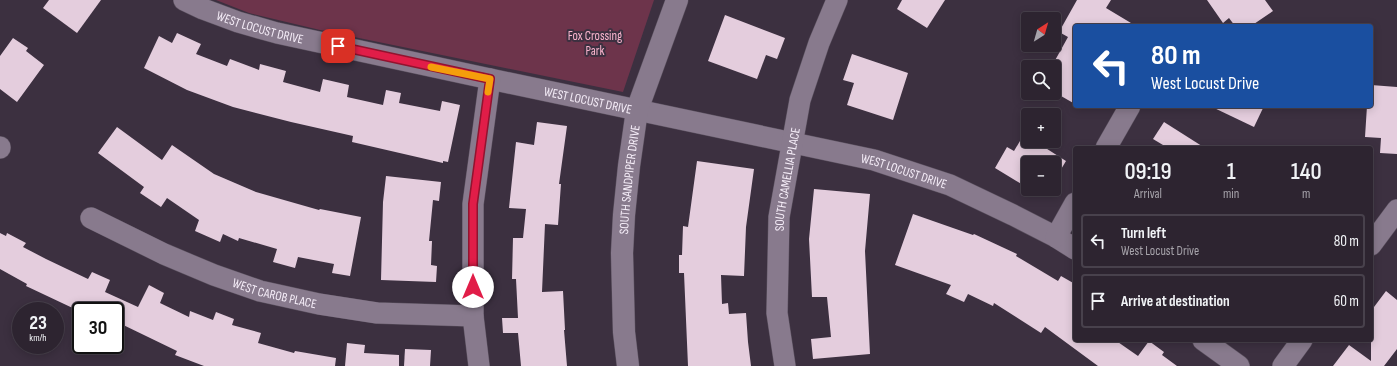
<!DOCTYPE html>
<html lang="en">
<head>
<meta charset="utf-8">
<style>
	:root { --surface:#2d2430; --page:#39303c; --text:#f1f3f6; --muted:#a7a4ab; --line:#48414c }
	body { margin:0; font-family:"Sofia Sans Condensed",sans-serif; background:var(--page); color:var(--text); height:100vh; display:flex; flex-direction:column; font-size:15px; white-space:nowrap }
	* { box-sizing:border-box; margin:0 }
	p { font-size:13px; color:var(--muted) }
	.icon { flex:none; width:22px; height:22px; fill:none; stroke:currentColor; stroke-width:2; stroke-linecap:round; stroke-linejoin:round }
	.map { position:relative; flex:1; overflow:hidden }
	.panel { position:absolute; left:1073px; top:146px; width:300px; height:196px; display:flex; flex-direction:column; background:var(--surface); border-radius:4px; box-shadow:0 2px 10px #0003,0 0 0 1px var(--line) }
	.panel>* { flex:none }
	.hud { position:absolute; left:1073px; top:24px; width:300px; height:84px; border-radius:4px; box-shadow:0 2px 10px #0003,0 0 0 1px var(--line); background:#1a4fa0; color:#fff; overflow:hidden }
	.needle { width:26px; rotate:37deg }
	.fabs { position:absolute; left:1021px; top:12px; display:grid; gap:8px }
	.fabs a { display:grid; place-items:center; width:40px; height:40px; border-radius:4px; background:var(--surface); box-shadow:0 2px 10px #0003,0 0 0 1px var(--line); font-size:20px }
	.speed { position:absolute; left:12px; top:302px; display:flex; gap:8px; font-size:20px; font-weight:700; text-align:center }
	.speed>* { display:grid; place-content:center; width:52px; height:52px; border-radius:50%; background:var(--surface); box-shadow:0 2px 10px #0003,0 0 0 1px var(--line); line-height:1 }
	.speed small { font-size:10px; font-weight:400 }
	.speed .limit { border:2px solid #111; border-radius:6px; background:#fff; color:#111 }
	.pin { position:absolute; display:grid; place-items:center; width:34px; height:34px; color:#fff; margin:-17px; border-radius:8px; box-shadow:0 2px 6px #0006 }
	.me { position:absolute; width:44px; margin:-22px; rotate:0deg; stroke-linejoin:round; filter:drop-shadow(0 0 3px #0008) }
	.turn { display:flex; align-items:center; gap:14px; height:84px; padding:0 12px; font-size:18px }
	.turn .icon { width:52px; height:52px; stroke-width:2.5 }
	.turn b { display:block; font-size:28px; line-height:34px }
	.eta { display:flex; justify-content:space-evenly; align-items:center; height:68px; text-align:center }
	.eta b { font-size:24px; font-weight:600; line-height:28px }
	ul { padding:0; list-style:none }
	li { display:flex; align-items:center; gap:12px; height:54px; margin:0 8px 6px; padding:0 4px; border:2px solid var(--line); border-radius:4px }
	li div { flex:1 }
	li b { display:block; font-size:15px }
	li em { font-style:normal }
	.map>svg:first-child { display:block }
	.green { fill:#6d344b }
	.building { fill:#e4cddd }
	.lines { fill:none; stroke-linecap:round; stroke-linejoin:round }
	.minor-casing { stroke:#5a505e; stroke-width:22 }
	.tertiary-casing { stroke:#5a505e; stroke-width:23 }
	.minor { stroke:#887a8d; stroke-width:21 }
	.tertiary { stroke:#887a8d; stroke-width:22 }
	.route-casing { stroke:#92132f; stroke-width:10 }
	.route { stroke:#e11d48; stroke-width:7 }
	.slow { stroke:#f59e0b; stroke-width:7 }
	.labels { text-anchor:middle; stroke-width:4; stroke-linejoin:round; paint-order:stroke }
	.street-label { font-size:13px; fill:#f6eef9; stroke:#3c3040 }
	.park-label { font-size:13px; fill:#fab5ce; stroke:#3c3040 }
</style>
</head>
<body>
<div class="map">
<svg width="1397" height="366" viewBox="0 0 1397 366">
	<rect width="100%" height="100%" fill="#3c3040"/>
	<path class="green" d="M216,0H654L623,92L320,30L249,13Z"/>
	<g class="building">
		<path d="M49,0H101L77,33L43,8Z"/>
		<path d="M902,0H945L927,28L897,9Z"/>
		<path d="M1077,0H1111L1106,8L1136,26H1075V104L1054,92V83L1062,69L1053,64L1068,37L1059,32Z"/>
		<path d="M1207,0H1265L1273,11L1251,26H1235L1229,18L1223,23Z"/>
		<path d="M725,15L785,38L777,59L766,55L757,79L708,61Z"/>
		<path d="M177,33L201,44L196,54L227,66L230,59L259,70L260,64L286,71L283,82L320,92L323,79L349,85L347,97L383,105L386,90L401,93L399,103L440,111L442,101L460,105L448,162L443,161V163L352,142L353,136L291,122L233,107L187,90L144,68L159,36L172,43Z"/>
		<path d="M13,38L28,48L26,51L44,65L17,102L0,89V56Z"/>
		<path d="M852,54L908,73L893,120L847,105L854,83L843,80Z"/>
		<path d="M1371,85L1397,87V154L1380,153L1381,138L1365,137L1367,106H1371Z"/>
		<path d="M1210,106H1264L1254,127Z"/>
		<path d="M537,122L567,126L559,184H561L558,225L545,224L542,292L563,291L565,330H564L567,366H521L518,333H503L502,318H518L516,279H512L513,238H523L526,209L509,208L516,142L534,145Z"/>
		<path d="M1164,122L1205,148H1168L1153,139Z"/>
		<path d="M117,127L162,160L172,145L214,174L256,192L319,210L320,209L361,217L350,276L332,273L334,264L298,257L295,268L273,262L277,249L239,238L238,241L223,234L220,242L195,231L199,220L167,198L161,207L140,193L144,187L98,153Z"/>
		<path d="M1020,141H1048L1044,147L1066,161L1054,181V163H1028V188L995,168L1007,147L1014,151Z"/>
		<path d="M697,161L754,169L746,227L744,276L721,275L722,304L728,303L729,314L746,313L748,342L751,366H688L684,273H679V255H682L683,226L688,227Z"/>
		<path d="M386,176L441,182L439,201L433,200L429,241H432L431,265L437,266L436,282L381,280L383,202Z"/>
		<path d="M814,189L870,194L865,251L870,354L813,359L811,339L831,337L827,297H812L809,239Z"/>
		<path d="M913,214L973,235L974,234L1017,254L1016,256L1058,281L1061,276L1075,284V340H1115L1138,356L1149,341L1164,352L1162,355L1177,366H1098L1045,327L1041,333L994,303L993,306L968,294L964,302L946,294L951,285L895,265Z"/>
		<path d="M0,233L6,236L7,233L26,243L23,247L46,259L88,279L92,272L110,280L105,292L138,307L149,285L164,293L160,303L189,317L190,311L213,320L216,312L234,319L232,325L261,333L258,343L294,353L295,351L336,358L335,366H204L175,355L177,351L115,321V311H79L26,286L27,284L0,269Z"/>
		<path d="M1386,291L1397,300V349L1384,366H1333L1349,345L1371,361V311Z"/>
		<path d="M347,343L365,345L364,353L399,355V366H345Z"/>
		<path d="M405,349L431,350L430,366H404Z"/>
	</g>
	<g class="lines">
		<g class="minor-casing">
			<g id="minor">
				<path id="s1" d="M184,0L203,9L238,22L277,33L490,79L874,160L950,185L1013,215L1056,237L1075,249"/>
				<path d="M0,147V148"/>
				<path d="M1106,148L1130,106"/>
				<path id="s2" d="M91,218L164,254L214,275L260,291L319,304L377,313L473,316"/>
				<path d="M1056,237L1075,203"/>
				<path d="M1371,245L1397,210"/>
				<path d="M1203,340L1239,366"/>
				<path d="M479,366L473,316V204L490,79"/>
				<path id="s3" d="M785,366L777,313L779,217L800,100L819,43L837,0"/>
				<path d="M1283,366L1302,340"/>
			</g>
		</g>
		<g class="tertiary-casing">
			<g id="tertiary">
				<path id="s4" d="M628,366L624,332L622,253L624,215L629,166L637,110L677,0"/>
			</g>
		</g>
		<use href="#minor" class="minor"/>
		<use href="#tertiary" class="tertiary"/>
	</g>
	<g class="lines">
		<g class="route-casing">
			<path id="route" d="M338,46L490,79L473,204V287"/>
		</g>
		<use href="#route" class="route"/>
		<path class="slow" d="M431,67L490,79L488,92"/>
	</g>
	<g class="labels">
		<g class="street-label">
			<text dy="5" stroke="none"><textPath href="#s1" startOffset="81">WEST LOCUST DRIVE</textPath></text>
			<text dy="5" stroke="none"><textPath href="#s1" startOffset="417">WEST LOCUST DRIVE</textPath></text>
			<text dy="5" stroke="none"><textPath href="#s1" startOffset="741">WEST LOCUST DRIVE</textPath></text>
			<text dy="5" stroke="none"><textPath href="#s4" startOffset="187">SOUTH SANDPIPER DRIVE</textPath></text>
			<text dy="5" stroke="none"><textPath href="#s3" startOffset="188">SOUTH CAMELLIA PLACE</textPath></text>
			<text dy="5" stroke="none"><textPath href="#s2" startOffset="199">WEST CAROB PLACE</textPath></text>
		</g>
		<g class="park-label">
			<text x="595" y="40">Fox Crossing<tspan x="595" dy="15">Park</tspan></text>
		</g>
	</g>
</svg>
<div class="fabs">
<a><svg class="needle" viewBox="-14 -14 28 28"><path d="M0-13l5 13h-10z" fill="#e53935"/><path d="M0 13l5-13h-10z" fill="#a7a4ab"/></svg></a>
<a><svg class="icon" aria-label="search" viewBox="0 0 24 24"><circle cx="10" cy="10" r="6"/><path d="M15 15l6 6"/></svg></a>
<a>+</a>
<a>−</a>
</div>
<div class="speed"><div>23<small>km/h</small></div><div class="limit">30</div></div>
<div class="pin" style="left:338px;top:46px;background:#d93025"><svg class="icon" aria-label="arrive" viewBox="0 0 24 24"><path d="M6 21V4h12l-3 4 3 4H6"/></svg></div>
<svg class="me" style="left:473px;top:287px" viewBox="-20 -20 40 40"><circle r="19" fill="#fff"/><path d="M0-13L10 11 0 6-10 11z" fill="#e11d48"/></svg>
<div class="hud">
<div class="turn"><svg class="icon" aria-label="left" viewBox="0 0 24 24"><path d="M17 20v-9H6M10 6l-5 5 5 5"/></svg><div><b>80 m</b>West Locust Drive</div></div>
</div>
<section class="panel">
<div class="eta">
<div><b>09:19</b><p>Arrival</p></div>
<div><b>1</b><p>min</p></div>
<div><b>140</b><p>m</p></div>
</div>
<ul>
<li><svg class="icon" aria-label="left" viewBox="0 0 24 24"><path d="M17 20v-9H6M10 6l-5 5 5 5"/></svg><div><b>Turn left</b><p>West Locust Drive</p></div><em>80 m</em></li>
<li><svg class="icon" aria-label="arrive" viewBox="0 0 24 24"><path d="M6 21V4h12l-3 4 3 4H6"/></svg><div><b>Arrive at destination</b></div><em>60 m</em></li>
</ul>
</section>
</div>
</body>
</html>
